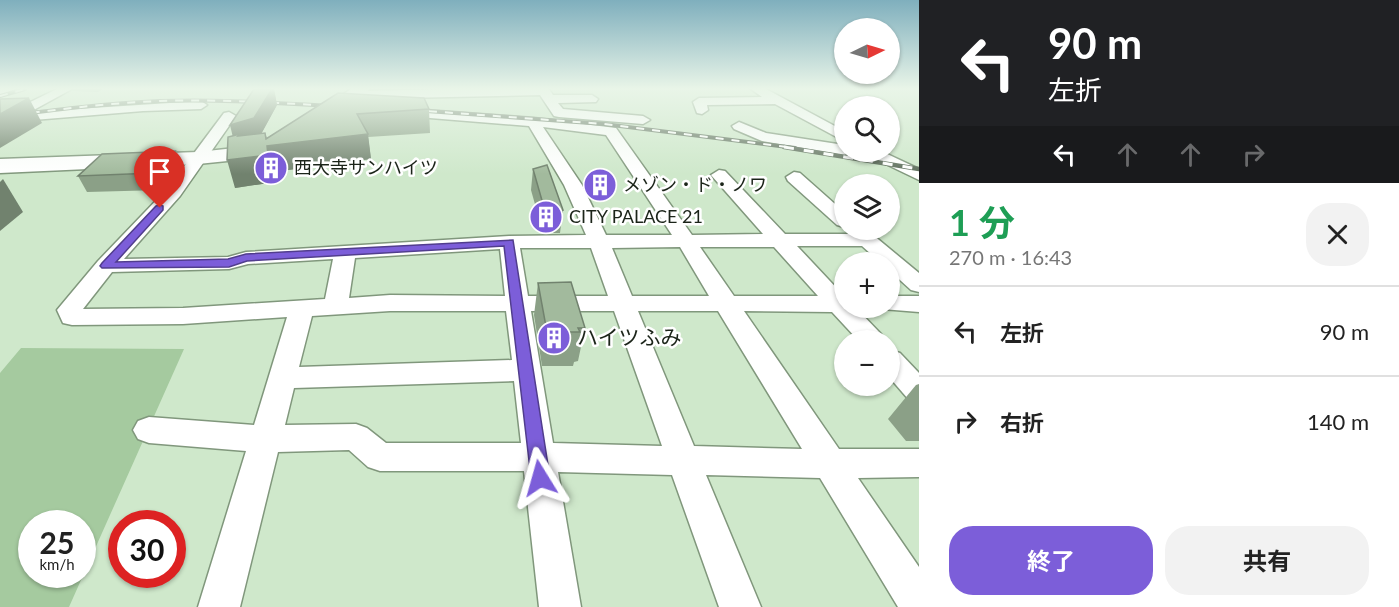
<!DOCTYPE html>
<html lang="ja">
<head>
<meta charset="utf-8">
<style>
	:root { --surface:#fff; --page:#f2f2f2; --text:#222; --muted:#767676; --line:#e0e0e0; --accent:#7c5ed9 }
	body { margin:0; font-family:Lato,"Noto Sans JP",sans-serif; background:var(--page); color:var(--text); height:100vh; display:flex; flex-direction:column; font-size:22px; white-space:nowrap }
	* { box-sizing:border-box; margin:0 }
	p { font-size:20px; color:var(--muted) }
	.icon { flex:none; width:33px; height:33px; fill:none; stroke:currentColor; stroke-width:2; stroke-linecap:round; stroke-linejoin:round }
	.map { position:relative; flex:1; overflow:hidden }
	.details { display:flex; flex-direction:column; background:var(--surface); width:480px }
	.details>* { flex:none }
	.guide { background:#202124; color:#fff; overflow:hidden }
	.needle { width:39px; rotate:85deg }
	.controls { position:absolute; left:834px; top:18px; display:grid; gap:12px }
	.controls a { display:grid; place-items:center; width:66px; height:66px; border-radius:50%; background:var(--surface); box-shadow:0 2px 4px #0004; font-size:30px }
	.speed { position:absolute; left:18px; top:510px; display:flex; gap:12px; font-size:30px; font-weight:700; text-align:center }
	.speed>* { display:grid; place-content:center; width:78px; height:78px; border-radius:50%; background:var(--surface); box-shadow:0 2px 4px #0004; line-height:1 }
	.speed small { font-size:15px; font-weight:400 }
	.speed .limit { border:9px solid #d22; background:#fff; color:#111 }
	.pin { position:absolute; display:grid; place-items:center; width:51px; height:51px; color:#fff; margin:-62px -26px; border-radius:50% 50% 50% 0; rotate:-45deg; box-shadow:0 0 6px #0007 }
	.pin .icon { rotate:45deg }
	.me { position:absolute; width:66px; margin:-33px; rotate:352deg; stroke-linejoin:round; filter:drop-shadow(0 0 4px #0008) }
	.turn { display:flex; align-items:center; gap:21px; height:126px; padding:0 30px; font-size:27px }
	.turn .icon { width:78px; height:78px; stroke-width:2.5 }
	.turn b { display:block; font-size:42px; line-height:51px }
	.lanes { display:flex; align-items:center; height:57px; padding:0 30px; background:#0003; justify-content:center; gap:30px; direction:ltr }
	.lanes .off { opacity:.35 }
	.round { display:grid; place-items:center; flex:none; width:63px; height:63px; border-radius:24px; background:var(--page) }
	.summary { display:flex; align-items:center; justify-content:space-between; height:102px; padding:0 30px }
	h1 { font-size:36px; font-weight:700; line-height:45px; color:#1e9e55 }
	.action { display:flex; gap:12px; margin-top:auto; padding:12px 30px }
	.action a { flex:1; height:69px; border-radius:24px; background:var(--accent); color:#fff; font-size:24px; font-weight:700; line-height:69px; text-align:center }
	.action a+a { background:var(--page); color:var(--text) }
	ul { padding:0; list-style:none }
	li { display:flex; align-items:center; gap:18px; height:90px; padding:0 30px; border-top:2px solid var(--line) }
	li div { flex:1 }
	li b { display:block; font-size:22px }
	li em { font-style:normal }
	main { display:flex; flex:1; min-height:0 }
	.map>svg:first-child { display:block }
	.green { fill:#a5ca9f; fill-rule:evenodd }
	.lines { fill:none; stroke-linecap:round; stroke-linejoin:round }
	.street-casing { stroke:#80977c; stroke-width:3 }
	.secondary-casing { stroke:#80977c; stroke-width:3 }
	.street { fill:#fff; fill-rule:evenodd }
	.secondary { fill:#fff; fill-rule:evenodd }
	.rail-far1-casing { stroke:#60705e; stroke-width:4 }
	.rail-casing { stroke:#60705e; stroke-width:4.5 }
	.rail-far1 { stroke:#fff; stroke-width:2; stroke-dasharray:8; stroke-linecap:butt }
	.rail { stroke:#fff; stroke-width:3; stroke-dasharray:10; stroke-linecap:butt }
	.wall { fill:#8ba087 }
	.shaded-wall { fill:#71826e }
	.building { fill:#a2ba9d; stroke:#71826e; stroke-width:1.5 }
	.route { fill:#7c5ed9; stroke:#513d8d; stroke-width:1.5 }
	.labels { text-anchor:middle; stroke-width:5; stroke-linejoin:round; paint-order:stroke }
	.far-poi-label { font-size:18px; fill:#1b2419; stroke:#fff; text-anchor:start }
	.poi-label { font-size:21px; fill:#1b2419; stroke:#fff; text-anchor:start }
</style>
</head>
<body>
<main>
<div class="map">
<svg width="919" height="607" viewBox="0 0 919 607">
	<rect width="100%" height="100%" fill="#cfe8cb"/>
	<path class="green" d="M21,348L184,349L69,607H0V373ZM32,524H82V574H32Z"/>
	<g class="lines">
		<g class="street-casing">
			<g id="street">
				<path d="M0,89H15L0,95Z"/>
				<path d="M57,89H72L30,112L201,101L207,105L201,109L143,111L9,122L2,118L4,115L18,113V108Z"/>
				<path d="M459,89H549L553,95H592L598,99L596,102L558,103L563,109L643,116L650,120L643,124L559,117L554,116L540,95L352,99L346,95L352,91Z"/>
				<path d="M751,89H766L844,131V141L775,104L707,105L708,110L702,114L697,113L693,102L699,98L762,97Z"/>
				<path d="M398,108L534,118L616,128L692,235L763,234L711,175L719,170L725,171L785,234H849L848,230H867L919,273V292L911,290L890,271V262H880L862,246H797L844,296V308H856L881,334L885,340H858L832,312L744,311L839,449H919V477L858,478L919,567V607H898L820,478L706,475L761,607H719L672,475L558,472L581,607H539L524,471H380L368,467L349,450L278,452L240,607H198L246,451L149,443L138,439L133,430L138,421L149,417L254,425L287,317L183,324L72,325L63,323L57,310L98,261L168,188L224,113L229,112L236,116L180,196L124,259L228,257L246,252L509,236L586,235L564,185L529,126L393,115L392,112ZM543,127L606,135L672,235H606L582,185ZM680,247L709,296H632L612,248ZM700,247H774L818,296H734ZM520,248H591L608,296H528ZM500,249L505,296L390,295L349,298L355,258ZM333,259L325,299L183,308L83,309L112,272L229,269L248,264ZM390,311H506L512,360L299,367L312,316ZM531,311H614L662,446L553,443ZM638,311H718L802,449L694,446ZM514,381L521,443H386L367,428L356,424L285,425L294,388Z"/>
				<path d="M739,122L766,133L844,145V152H851L844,155L762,141L734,129L732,126Z"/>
				<path d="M864,152H883L919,169V180L867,155Z"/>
				<path d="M794,172L800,173L844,212V227L837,225L788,181L786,177Z"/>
				<path d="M890,296H919V312L882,309L880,308H890Z"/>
				<path d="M890,350L900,353L919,373V403L909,400L890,378Z"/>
			</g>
		</g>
		<g class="secondary-casing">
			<g id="secondary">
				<path d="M351,89H370L325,123H313L310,119L313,115Z"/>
				<path d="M271,138L278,140L281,144L278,148L237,160L198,164L0,173V159L198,152L235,148Z"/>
			</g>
		</g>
		<use href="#street" class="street"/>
		<use href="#secondary" class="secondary"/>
		<g class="rail-far1-casing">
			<g id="rail-far1">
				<path d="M0,96L25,89"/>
				<path d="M413,110L604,124L795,148"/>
				<path d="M0,117C53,110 107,103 160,101C219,99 277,103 335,106"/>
			</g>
		</g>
		<g class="rail-casing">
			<path id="rail" d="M784,147L919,169"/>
		</g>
		<use href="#rail-far1" class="rail-far1"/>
		<use href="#rail" class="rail"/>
	</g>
	<g class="wall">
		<path d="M72,89H103L98,92L73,91Z"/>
		<path d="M254,89H274L277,105L261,134L265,133L267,138L338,93L429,109L430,133L368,137L371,159L273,172L275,182L235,188L233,135Z"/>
		<path d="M181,167L161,190L87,192L78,176Z"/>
		<path d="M533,169L563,210L560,233H543L531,190Z"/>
		<path d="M538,283L585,328L578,361L574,362L573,366H542L534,315Z"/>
		<path d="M919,384V441H906L888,419L916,385Z"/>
	</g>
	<g class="shaded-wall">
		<path d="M272,89H274L277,105L259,138L265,133L268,146L368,134L371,159L273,172L275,182L235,188L227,160L235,146L230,125Z"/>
		<path d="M29,98L42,123L0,148V114Z"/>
		<path d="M175,151L181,167L161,190L155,173Z"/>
		<path d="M3,179L23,212L0,231V182Z"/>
	</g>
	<g class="building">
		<path d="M254,89H272L254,118L230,125Z"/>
		<path d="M338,93L424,98L429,109L357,114L368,134L267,146L268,155L227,160L228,137L240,134L238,136L265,133L266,139Z"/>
		<path d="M29,98L0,114V99Z"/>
		<path d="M175,151L155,173L78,176L102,154Z"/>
		<path d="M547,165L563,210L545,211L533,169Z"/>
		<path d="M571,282L585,328H578L580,332H547L538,283Z"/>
	</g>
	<linearGradient id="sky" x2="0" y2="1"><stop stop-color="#7fafbd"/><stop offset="0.51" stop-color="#e9f5e8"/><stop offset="1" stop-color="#e9f5e8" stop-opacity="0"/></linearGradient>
	<rect width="919" height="174" fill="url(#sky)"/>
	<path class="route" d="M160,205L163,206V210L116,262L228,259L246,254L513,240L550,478L547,484L540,487L534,484L531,478L504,246L247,261L229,267L102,268L100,266L102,263L156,206Z"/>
	<defs>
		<g id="building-disc" transform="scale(1.725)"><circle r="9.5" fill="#7c5ed9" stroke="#fff"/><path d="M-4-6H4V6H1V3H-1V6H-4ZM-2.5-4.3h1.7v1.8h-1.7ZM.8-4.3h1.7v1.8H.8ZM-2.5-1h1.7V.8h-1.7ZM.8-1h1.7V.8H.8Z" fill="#fff"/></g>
	</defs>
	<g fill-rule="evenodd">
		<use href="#building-disc" x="271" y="168"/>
		<use href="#building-disc" x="600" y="185"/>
		<use href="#building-disc" x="546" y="217"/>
		<use href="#building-disc" x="554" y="338"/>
	</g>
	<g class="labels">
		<g class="far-poi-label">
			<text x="294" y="174">西大寺サンハイツ</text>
			<text x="623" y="191">メゾン・ド・ノワ</text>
			<text x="569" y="223">CITY PALACE 21</text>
		</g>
		<g class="poi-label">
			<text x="577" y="345">ハイツふみ</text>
		</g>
	</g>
</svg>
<div class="controls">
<a><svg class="needle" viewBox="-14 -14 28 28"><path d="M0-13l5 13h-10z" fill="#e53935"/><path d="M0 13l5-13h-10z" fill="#767676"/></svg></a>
<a><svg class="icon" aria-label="search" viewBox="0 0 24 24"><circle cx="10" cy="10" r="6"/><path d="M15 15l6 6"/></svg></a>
<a><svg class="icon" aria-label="layers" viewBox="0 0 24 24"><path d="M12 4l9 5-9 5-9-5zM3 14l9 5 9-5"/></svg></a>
<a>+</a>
<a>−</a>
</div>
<div class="speed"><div>25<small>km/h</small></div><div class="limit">30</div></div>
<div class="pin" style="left:160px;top:208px;background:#d93025"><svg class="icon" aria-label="arrive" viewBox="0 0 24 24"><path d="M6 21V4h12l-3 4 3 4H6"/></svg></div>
<svg class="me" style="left:540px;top:478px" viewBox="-20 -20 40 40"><path d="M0-17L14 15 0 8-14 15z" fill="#7c5ed9" stroke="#fff" stroke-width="4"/></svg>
</div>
<section class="details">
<div class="guide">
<div class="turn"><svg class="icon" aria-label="left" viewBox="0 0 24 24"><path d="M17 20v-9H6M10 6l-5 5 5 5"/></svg><div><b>90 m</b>左折</div></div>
<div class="lanes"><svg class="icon" aria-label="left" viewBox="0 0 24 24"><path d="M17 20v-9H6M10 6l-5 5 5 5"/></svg><svg class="icon off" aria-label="ahead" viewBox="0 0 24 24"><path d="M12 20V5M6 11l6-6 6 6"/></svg><svg class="icon off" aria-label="ahead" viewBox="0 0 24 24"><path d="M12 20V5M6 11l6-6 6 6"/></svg><svg class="icon off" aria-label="right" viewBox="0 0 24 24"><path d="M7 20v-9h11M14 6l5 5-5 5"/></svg></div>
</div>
<div class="summary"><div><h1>1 分</h1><p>270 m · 16:43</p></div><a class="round"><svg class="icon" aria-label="close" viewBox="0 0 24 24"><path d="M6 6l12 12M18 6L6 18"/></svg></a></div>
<ul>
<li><svg class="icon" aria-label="left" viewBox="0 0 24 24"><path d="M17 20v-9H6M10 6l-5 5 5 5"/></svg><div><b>左折</b></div><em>90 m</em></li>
<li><svg class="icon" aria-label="right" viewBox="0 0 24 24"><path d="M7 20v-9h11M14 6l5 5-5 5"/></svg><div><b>右折</b></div><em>140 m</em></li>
</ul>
<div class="action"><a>終了</a><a>共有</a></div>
</section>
</main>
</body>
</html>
